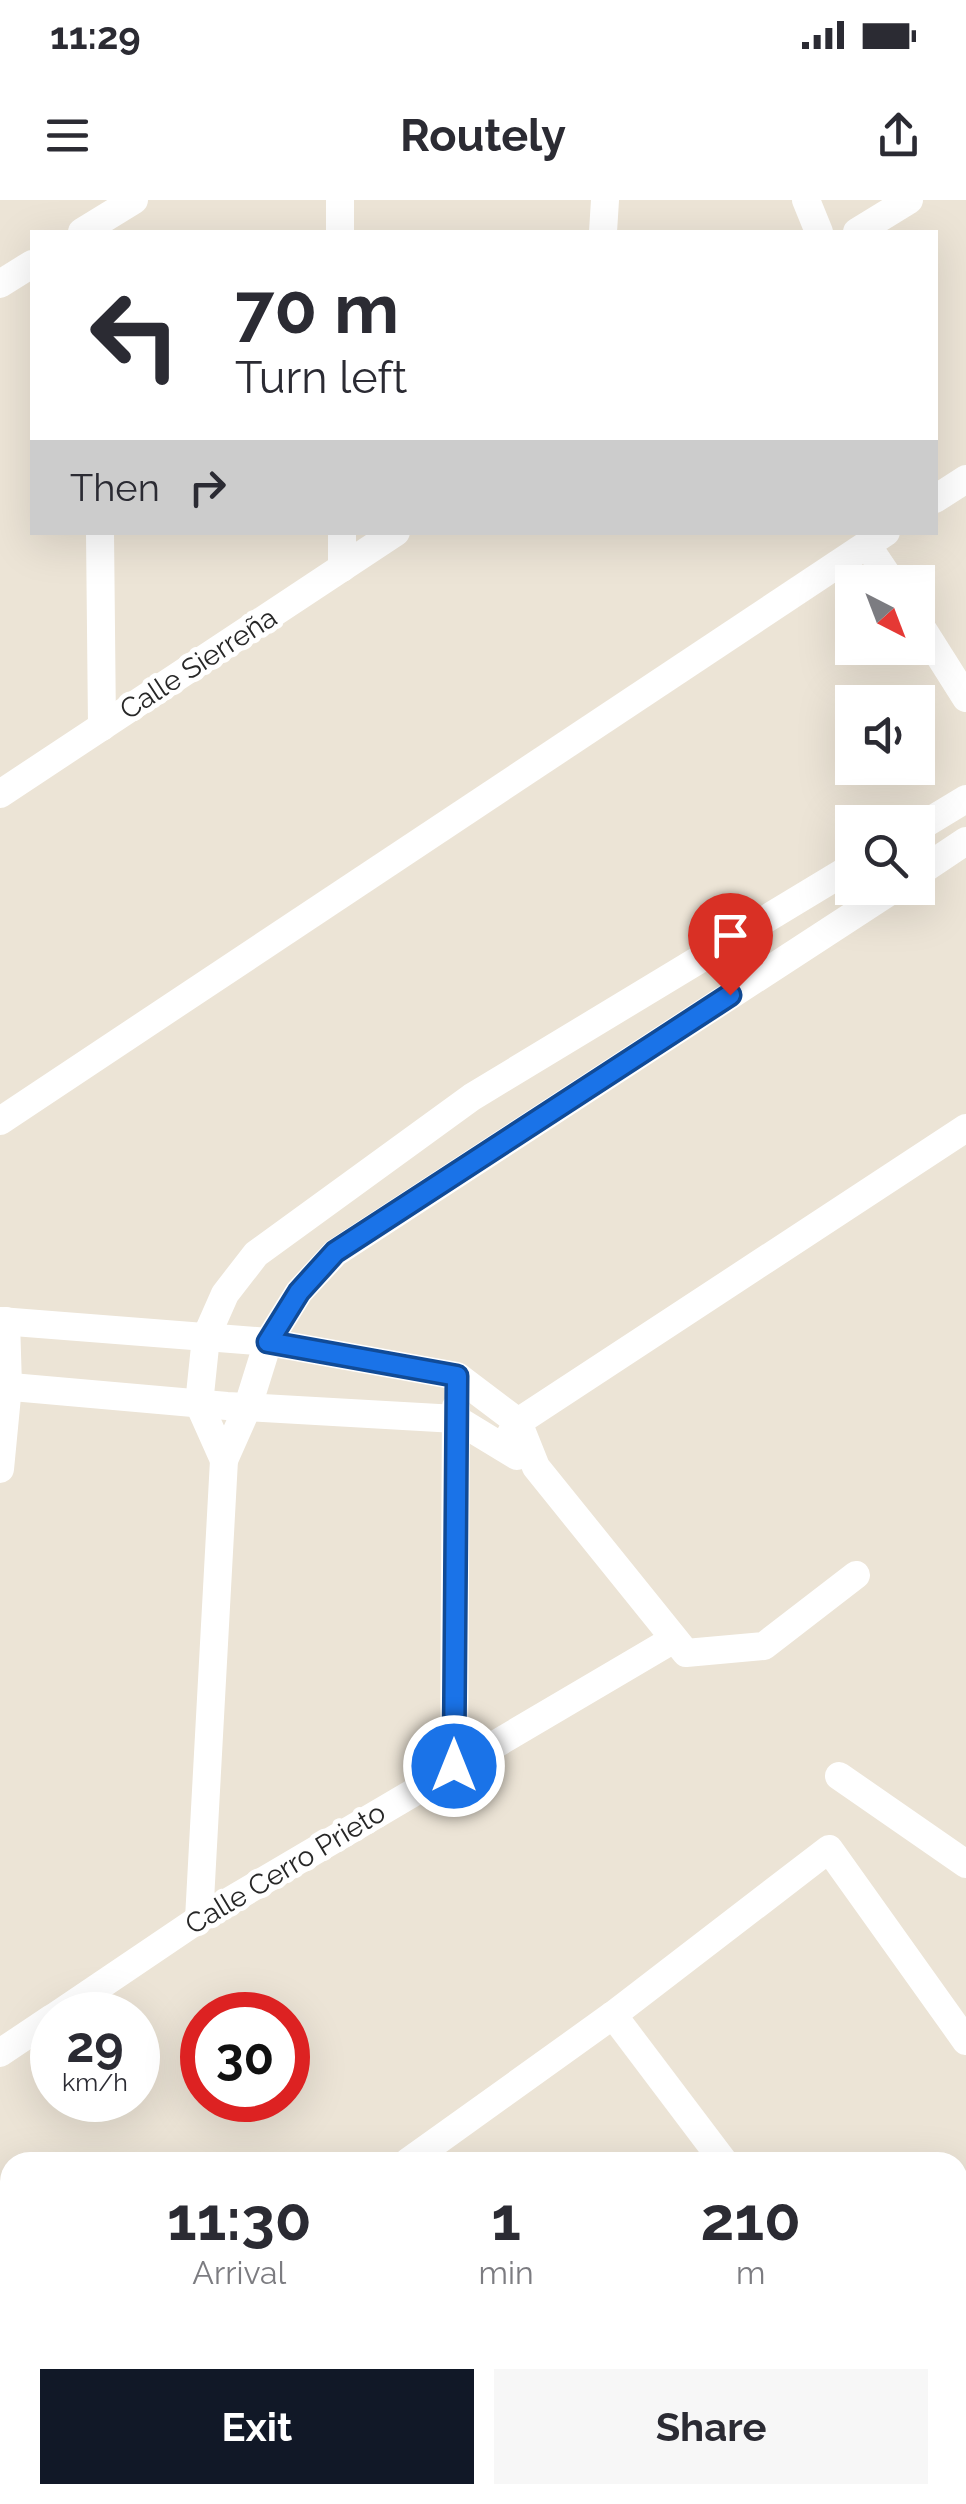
<!DOCTYPE html>
<html lang="en">
<head>
<meta charset="utf-8">
<style>
	:root { --surface:#fff; --page:#f7f7f7; --text:#2b2b33; --muted:#7c7c81; --accent:#111827 }
	body { margin:0; font-family:Raleway,sans-serif; background:var(--page); color:var(--text); height:100vh; display:flex; flex-direction:column; font-size:38px; white-space:nowrap }
	* { box-sizing:border-box; margin:0 }
	p { font-size:32px; color:var(--muted) }
	.icon { flex:none; width:55px; height:55px; fill:none; stroke:currentColor; stroke-width:2; stroke-linecap:round; stroke-linejoin:round }
	.map { position:relative; flex:1; overflow:hidden }
	.details { position:absolute; left:0px; top:1952px; width:968px; height:352px; display:flex; flex-direction:column; background:var(--surface); border-radius:30px 30px 0 0; box-shadow:0 10px 40px #0002 }
	.details>* { flex:none }
	.guide { position:absolute; left:30px; top:30px; width:908px; height:305px; border-radius:0px; box-shadow:0 10px 40px #0002; background:#fff; color:var(--text); overflow:hidden }
	.needle { width:65px; rotate:138deg }
	.controls { position:absolute; left:835px; top:365px; display:grid; gap:20px }
	.controls a { display:grid; place-items:center; width:100px; height:100px; border-radius:0px; background:var(--surface); box-shadow:0 10px 40px #0002; font-size:50px }
	.speed { position:absolute; left:30px; top:1792px; display:flex; gap:20px; font-size:50px; font-weight:700; text-align:center }
	.speed>* { display:grid; place-content:center; width:130px; height:130px; border-radius:50%; background:var(--surface); box-shadow:0 10px 40px #0002; line-height:1 }
	.speed small { font-size:25px; font-weight:400 }
	.speed .limit { border:15px solid #d22; background:#fff; color:#111 }
	.pin { position:absolute; display:grid; place-items:center; width:85px; height:85px; color:#fff; margin:-102px -42px; border-radius:50% 50% 50% 0; rotate:-45deg; box-shadow:0 0 10px #0007 }
	.pin .icon { rotate:45deg }
	.me { position:absolute; width:110px; margin:-55px; rotate:0deg; stroke-linejoin:round; filter:drop-shadow(0 0 8px #0008) }
	.turn { display:flex; align-items:center; gap:35px; height:210px; padding:0 40px; font-size:45px }
	.turn .icon { width:130px; height:130px; stroke-width:2.5 }
	.turn b { display:block; font-size:70px; line-height:85px }
	.then { display:flex; align-items:center; height:95px; padding:0 40px; background:#0003; gap:20px; font-size:38px }
	.eta { display:flex; justify-content:space-evenly; align-items:center; height:170px; text-align:center }
	.eta b { font-size:60px; font-weight:700; line-height:70px }
	.button { display:flex; gap:20px; margin-top:auto; padding:20px 40px }
	.button a { flex:1; height:115px; border-radius:0px; background:var(--accent); color:#fff; font-size:40px; font-weight:700; line-height:115px; text-align:center }
	.button a+a { background:var(--page); color:var(--text) }
	.status { display:flex; justify-content:space-between; align-items:center; height:70px; padding:0 50px; background:var(--surface); direction:ltr }
	.status svg { height:28px; fill:currentColor }
	header { display:flex; justify-content:space-between; align-items:center; height:130px; padding:0 40px; background:var(--surface); font-size:45px; font-weight:700 }
	.map>svg:first-child { display:block }
	.lines { fill:none; stroke-linecap:round; stroke-linejoin:round }
	.street { stroke:#fff; stroke-width:28 }
	.route-casing { stroke:#114b97; stroke-width:25 }
	.route { stroke:#1a73e8; stroke-width:18 }
	.labels { text-anchor:middle; stroke-width:10; stroke-linejoin:round; paint-order:stroke }
	.street-label { font-size:28px; fill:#272727; stroke:#fff }
</style>
</head>
<body>
<div class="status"><b>11:29</b><svg viewBox="0 0 49 12"><path d="M0 12V9h3v3zM5 12V6h3v6zM10 12V3h3v9zM15 12V0h3v12zM26 1h20v11H26zM47 4h2v5h-2z"/></svg></div>
<header><svg class="icon" aria-label="menu" viewBox="0 0 24 24"><path d="M4 6h16M4 12h16M4 18h16"/></svg>Routely<svg class="icon" aria-label="share" viewBox="0 0 24 24"><path d="M12 15V3M7 8l5-5 5 5M5 13v7h14v-7"/></svg></header>
<div class="map">
<svg width="966" height="2304" viewBox="0 0 966 2304">
	<rect width="100%" height="100%" fill="#ece4d6"/>
	<g class="lines">
		<g class="street">
			<path d="M340,0V32"/>
			<path d="M806,0L819,32"/>
			<path d="M82,32L134,0"/>
			<path d="M603,32L605,0"/>
			<path d="M857,32L909,0"/>
			<path d="M0,84L32,64"/>
			<path d="M935,299L966,279"/>
			<path d="M100,332L102,527"/>
			<path d="M342,332V368"/>
			<path d="M867,345L892,382"/>
			<path d="M918,422L966,498"/>
			<path d="M0,594L396,332"/>
			<path d="M918,628L966,599"/>
			<path d="M918,673L966,641"/>
			<path d="M0,921L886,332"/>
			<path d="M0,1121L268,1142L457,1176L518,1222L536,1267L686,1453L764,1446L856,1375"/>
			<path d="M0,1186L227,1206L456,1219L517,1256"/>
			<path d="M503,1247L518,1222L966,928"/>
			<path d="M224,1260L199,1204L206,1137L225,1094L256,1054L472,897L852,667"/>
			<path d="M0,1269L8,1186L6,1121"/>
			<path d="M454,1566L456,1207"/>
			<path d="M839,1576L966,1664"/>
			<path d="M199,1719L224,1260L248,1206L268,1142L299,1092L335,1053L895,688"/>
			<path d="M57,1815L199,1719L674,1439"/>
			<path d="M613,1815L724,1962"/>
			<path d="M0,1853L52,1818"/>
			<path d="M408,1962L613,1815L829,1649L966,1841"/>
			<path d="M958,2272L966,2283"/>
			<path d="M0,2287L12,2304"/>
			<path d="M321,2295L328,2304"/>
			<path d="M650,2295L656,2304"/>
		</g>
	</g>
	<g class="lines">
		<g class="route-casing">
			<path id="route" d="M454,1566L457,1176L268,1142L299,1092L335,1052L730,795"/>
		</g>
		<use href="#route" class="route"/>
	</g>
	<g class="labels">
		<g class="street-label">
			<text transform="translate(198 463) rotate(-33)" y="10">Calle Sierreña</text>
			<text transform="translate(285 1668) rotate(-31)" y="10">Calle Cerro Prieto</text>
		</g>
	</g>
</svg>
<div class="controls">
<a><svg class="needle" viewBox="-14 -14 28 28"><path d="M0-13l5 13h-10z" fill="#e53935"/><path d="M0 13l5-13h-10z" fill="#7c7c81"/></svg></a>
<a><svg class="icon" aria-label="sound" viewBox="0 0 24 24"><path d="M4 9h4l5-4v14l-5-4H4zM17 9q2 3 0 6"/></svg></a>
<a><svg class="icon" aria-label="search" viewBox="0 0 24 24"><circle cx="10" cy="10" r="6"/><path d="M15 15l6 6"/></svg></a>
</div>
<div class="speed"><div>29<small>km/h</small></div><div class="limit">30</div></div>
<div class="pin" style="left:730px;top:795px;background:#d93025"><svg class="icon" aria-label="arrive" viewBox="0 0 24 24"><path d="M6 21V4h12l-3 4 3 4H6"/></svg></div>
<svg class="me" style="left:454px;top:1566px" viewBox="-20 -20 40 40"><circle r="17" fill="#1a73e8" stroke="#fff" stroke-width="3"/><path d="M0-11L8 9 0 5-8 9z" fill="#fff"/></svg>
<div class="guide">
<div class="turn"><svg class="icon" aria-label="left" viewBox="0 0 24 24"><path d="M17 20v-9H6M10 6l-5 5 5 5"/></svg><div><b>70 m</b>Turn left</div></div>
<div class="then">Then<svg class="icon" aria-label="right" viewBox="0 0 24 24"><path d="M7 20v-9h11M14 6l5 5-5 5"/></svg></div>
</div>
<section class="details">
<div class="eta">
<div><b>11:30</b><p>Arrival</p></div>
<div><b>1</b><p>min</p></div>
<div><b>210</b><p>m</p></div>
</div>
<div class="button"><a>Exit</a><a>Share</a></div>
</section>
</div>
</body>
</html>
